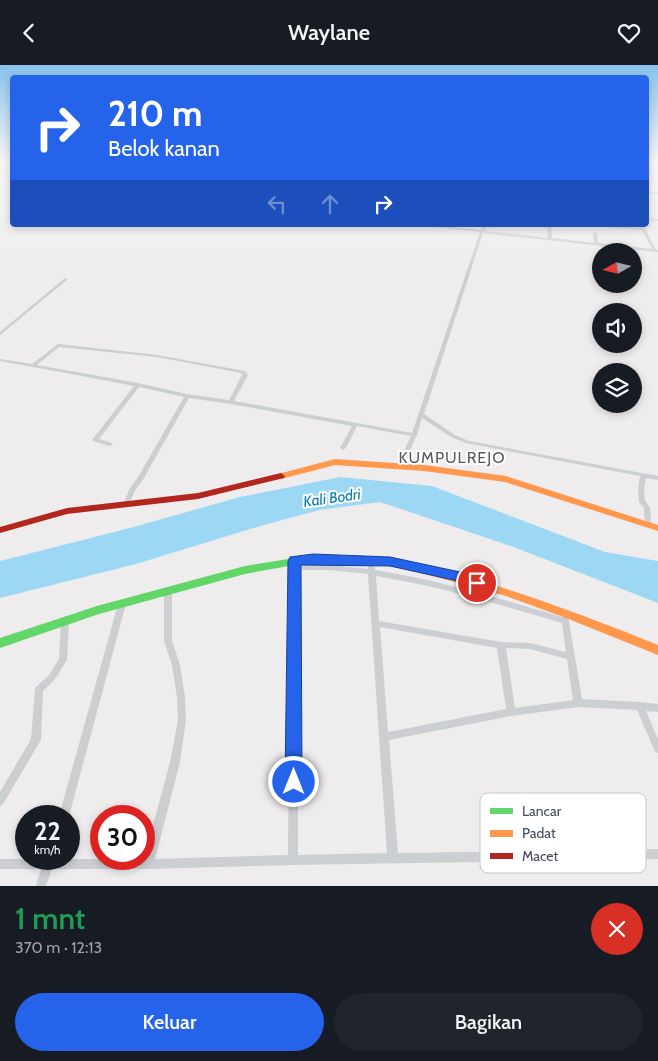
<!DOCTYPE html>
<html lang="id">
<head>
<meta charset="utf-8">
<style>
	:root { --surface:#171b24; --page:#20242c; --text:#f1f3f6; --muted:#9ea1a6; --accent:#2563eb }
	body { margin:0; font-family:Cabin,sans-serif; background:var(--page); color:var(--text); height:100vh; display:flex; flex-direction:column; font-size:19px; white-space:nowrap }
	* { box-sizing:border-box; margin:0 }
	p { font-size:16px; color:var(--muted) }
	.icon { flex:none; width:28px; height:28px; fill:none; stroke:currentColor; stroke-width:2; stroke-linecap:round; stroke-linejoin:round }
	.map { position:relative; height:821px; overflow:hidden }
	.drawer { display:flex; flex-direction:column; background:var(--surface); flex:1 }
	.drawer>* { flex:none }
	.hud { position:absolute; left:10px; top:10px; width:639px; height:152px; border-radius:5px; box-shadow:0 2px 8px #0003; background:#2563eb; color:#fff; overflow:hidden }
	.needle { width:32px; rotate:262deg }
	.tools { position:absolute; left:592px; top:178px; display:grid; gap:10px }
	.tools a { display:grid; place-items:center; width:50px; height:50px; border-radius:50%; background:var(--surface); box-shadow:0 2px 8px #0003; font-size:25px }
	.speed { position:absolute; left:15px; top:740px; display:flex; gap:10px; font-size:25px; font-weight:700; text-align:center }
	.speed>* { display:grid; place-content:center; width:65px; height:65px; border-radius:50%; background:var(--surface); box-shadow:0 2px 8px #0003; line-height:1 }
	.speed small { font-size:12px; font-weight:400 }
	.speed .limit { border:8px solid #d22; background:#fff; color:#111 }
	.pin { position:absolute; display:grid; place-items:center; width:42px; height:42px; color:#fff; margin:-21px; border:2px solid #fff; border-radius:50%; box-shadow:0 1px 5px #0007 }
	.me { position:absolute; width:55px; margin:-28px; rotate:0deg; stroke-linejoin:round; filter:drop-shadow(0 0 4px #0008) }
	.turn { display:flex; align-items:center; gap:18px; height:105px; padding:0 15px; font-size:22px }
	.turn .icon { width:65px; height:65px; stroke-width:2.5 }
	.turn b { display:block; font-size:35px; line-height:42px }
	.lanes { display:flex; align-items:center; height:48px; padding:0 15px; background:#0003; justify-content:center; gap:25px; direction:ltr }
	.lanes .off { opacity:.35 }
	.round { display:grid; place-items:center; flex:none; width:52px; height:52px; border-radius:26px; background:var(--page) }
	.summary { display:flex; align-items:center; justify-content:space-between; height:85px; padding:0 15px }
	h1 { font-size:30px; font-weight:600; line-height:38px; color:#1e9e55 }
	.cta { display:flex; gap:10px; margin-top:auto; padding:10px 15px }
	.cta a { flex:1; height:58px; border-radius:30px; background:var(--accent); color:#fff; font-size:20px; font-weight:600; line-height:58px; text-align:center }
	.cta a+a { background:var(--page); color:var(--text) }
	header { display:flex; justify-content:space-between; align-items:center; height:65px; padding:0 15px; background:var(--surface); font-size:22px; font-weight:600 }
	.map>svg:first-child { display:block }
	.water { fill:#9cd8f3 }
	.lines { fill:none; stroke-linecap:round; stroke-linejoin:round }
	.stream { stroke:#9cd8f3; stroke-width:1 }
	.street { fill:#cccfd2; fill-rule:evenodd }
	.fast { fill:#63d668; fill-rule:evenodd }
	.slow { fill:#ff974d; fill-rule:evenodd }
	.jam { fill:#b3261e; fill-rule:evenodd }
	.route { fill:#2563eb; stroke:#184099 }
	.labels { text-anchor:middle; stroke-width:4; stroke-linejoin:round; paint-order:stroke }
	.water-label { font-size:15px; font-style:italic; fill:#007aaf; stroke:#fff }
	.quarter-label { font-size:16px; letter-spacing:1px; fill:#575b61; stroke:#fff }
	.key { fill:#fff; stroke:#c6c9ce; stroke-width:1 }
	.key-label { font-size:14px; fill:#424c5b }
</style>
</head>
<body>
<header><svg class="icon" aria-label="back" viewBox="0 0 24 24"><path d="M15 5l-7 7 7 7"/></svg>Waylane<svg class="icon" aria-label="heart" viewBox="0 0 24 24"><path d="M12 20l-8-8c-3-5 5-10 8-4 3-6 11-1 8 4z"/></svg></header>
<div class="map">
<svg width="658" height="821" viewBox="0 0 658 821">
	<rect width="100%" height="100%" fill="#eeecec"/>
	<path class="water" d="M340,412L432,421L605,487L658,496V538L511,481L380,437L319,445L257,462L136,499L0,533V496L130,463L240,432Z"/>
	<g class="lines">
		<path class="stream" d="M0,106L12,99"/>
		<g class="street">
			<path d="M0,106L12,107V109L0,108Z"/>
			<path d="M646,126L658,127V129L646,128Z"/>
			<path d="M646,153L658,154V156L646,155Z"/>
			<path d="M423,160H434L481,165L483,160H487L484,166L548,173L547,160H551L552,173L594,178L593,168L595,167L597,168L598,178L652,184L642,165L615,163L613,162L615,161L641,163L639,160H643L656,185H658V187L483,168L424,349L455,370L469,376L658,411V415L646,413L644,425L645,436L650,442L651,459L650,461H646L645,459L644,443L639,437L638,425L640,411L466,378L451,372L422,353L417,370L402,402L399,404L396,402L411,371L357,361L346,383L343,385L340,383L352,361L231,339L189,333L144,413L136,424L129,438L127,439L124,437L130,423L138,412L184,332L139,322L99,374L112,378L113,379L112,380L110,381L93,376L92,375L134,321L82,311L0,296V294L32,299L58,279L157,290L245,306L248,310L234,336L412,368L480,167L425,161ZM59,282L157,292L241,308L242,310L229,335L187,329L138,318L37,300Z"/>
			<path d="M65,213L68,214L0,270V267Z"/>
			<path d="M294,493L297,494L298,499L329,500L368,504L367,496L368,494H374L375,505C439,515 500,534 562,552L565,550L568,551L582,634L639,637L658,639V647L646,646L658,674V688L655,687L637,645L578,642L511,651L389,675L398,788L658,784V794L293,800L148,804H52L46,821H36L41,804H0V794H144L170,697L178,655L177,632L172,600L164,576V527L165,525L168,524L171,525L172,527V576L180,600L185,632L186,655L180,697L155,794L288,790L290,496L291,494ZM298,505H329L368,509L387,788L298,790ZM376,511C439,521 500,540 562,558L566,587L530,578L501,577L379,556ZM380,562L497,583L506,644L388,667ZM506,583L530,584L567,594L573,635L515,643Z"/>
			<path d="M122,536L125,537L126,539L69,751H59L118,539L119,537Z"/>
			<path d="M65,553L68,554L69,556L67,595L55,614L43,626L41,675L3,739L0,741V727L31,674L35,625L36,622L49,610L59,594L61,556L62,554Z"/>
		</g>
		<path class="fast" d="M313,490L390,493L418,499L422,500L423,503L422,506L418,507L390,501L313,498L294,500L245,509L99,549L0,583V573L97,541L245,501Z"/>
		<g class="slow">
			<path d="M335,394L424,400L506,411L658,460V466L505,417L424,406L335,400L281,414L277,411L278,409Z"/>
			<path d="M418,499C501,519 579,548 658,580V590L566,553L506,531L414,506L413,503L414,500Z"/>
		</g>
		<path class="jam" d="M281,408L285,411L284,413L198,434L67,449L0,468V462L67,443L198,428Z"/>
	</g>
	<linearGradient id="sky" x2="0" y2="1"><stop stop-color="#89c2ec"/><stop offset="0.46" stop-color="#f7f6f6"/><stop offset="1" stop-color="#f7f6f6" stop-opacity="0"/></linearGradient>
	<rect width="658" height="213" fill="url(#sky)"/>
	<path class="route" d="M313,489L390,492L460,507L482,514L484,518L482,521L477,523L458,516L390,501L301,500L302,717L300,722L294,725L287,722L285,717L288,496L290,492Z"/>
	<g class="labels">
		<g class="water-label">
			<text transform="translate(332 433) rotate(-8)" y="5">Kali Bodri</text>
		</g>
		<g class="quarter-label">
			<text x="452" y="398">KUMPULREJO</text>
		</g>
	</g>
	<rect x="480" y="728" width="166" height="80" rx="8" class="key"/>
	<rect x="490" y="743" width="23" height="6" fill="#63d668"/>
	<rect x="490" y="765" width="23" height="7" fill="#ff974d"/>
	<rect x="490" y="788" width="23" height="6" fill="#b3261e"/>
	<g class="key-label">
		<text x="522" y="751">Lancar</text>
		<text x="522" y="773">Padat</text>
		<text x="522" y="796">Macet</text>
	</g>
</svg>
<div class="tools">
<a><svg class="needle" viewBox="-14 -14 28 28"><path d="M0-13l5 13h-10z" fill="#e53935"/><path d="M0 13l5-13h-10z" fill="#9ea1a6"/></svg></a>
<a><svg class="icon" aria-label="sound" viewBox="0 0 24 24"><path d="M4 9h4l5-4v14l-5-4H4zM17 9q2 3 0 6"/></svg></a>
<a><svg class="icon" aria-label="layers" viewBox="0 0 24 24"><path d="M12 4l9 5-9 5-9-5zM3 14l9 5 9-5"/></svg></a>
</div>
<div class="speed"><div>22<small>km/h</small></div><div class="limit">30</div></div>
<div class="pin" style="left:477px;top:518px;background:#d93025"><svg class="icon" aria-label="arrive" viewBox="0 0 24 24"><path d="M6 21V4h12l-3 4 3 4H6"/></svg></div>
<svg class="me" style="left:294px;top:717px" viewBox="-20 -20 40 40"><circle r="17" fill="#2563eb" stroke="#fff" stroke-width="3"/><path d="M0-11L8 9 0 5-8 9z" fill="#fff"/></svg>
<div class="hud">
<div class="turn"><svg class="icon" aria-label="right" viewBox="0 0 24 24"><path d="M7 20v-9h11M14 6l5 5-5 5"/></svg><div><b>210 m</b>Belok kanan</div></div>
<div class="lanes"><svg class="icon off" aria-label="left" viewBox="0 0 24 24"><path d="M17 20v-9H6M10 6l-5 5 5 5"/></svg><svg class="icon off" aria-label="ahead" viewBox="0 0 24 24"><path d="M12 20V5M6 11l6-6 6 6"/></svg><svg class="icon" aria-label="right" viewBox="0 0 24 24"><path d="M7 20v-9h11M14 6l5 5-5 5"/></svg></div>
</div>
</div>
<section class="drawer">
<div class="summary"><div><h1>1 mnt</h1><p>370 m · 12:13</p></div><a class="round" style="background:#d93025;color:#fff"><svg class="icon" aria-label="close" viewBox="0 0 24 24"><path d="M6 6l12 12M18 6L6 18"/></svg></a></div>
<div class="cta"><a>Keluar</a><a>Bagikan</a></div>
</section>
</body>
</html>
